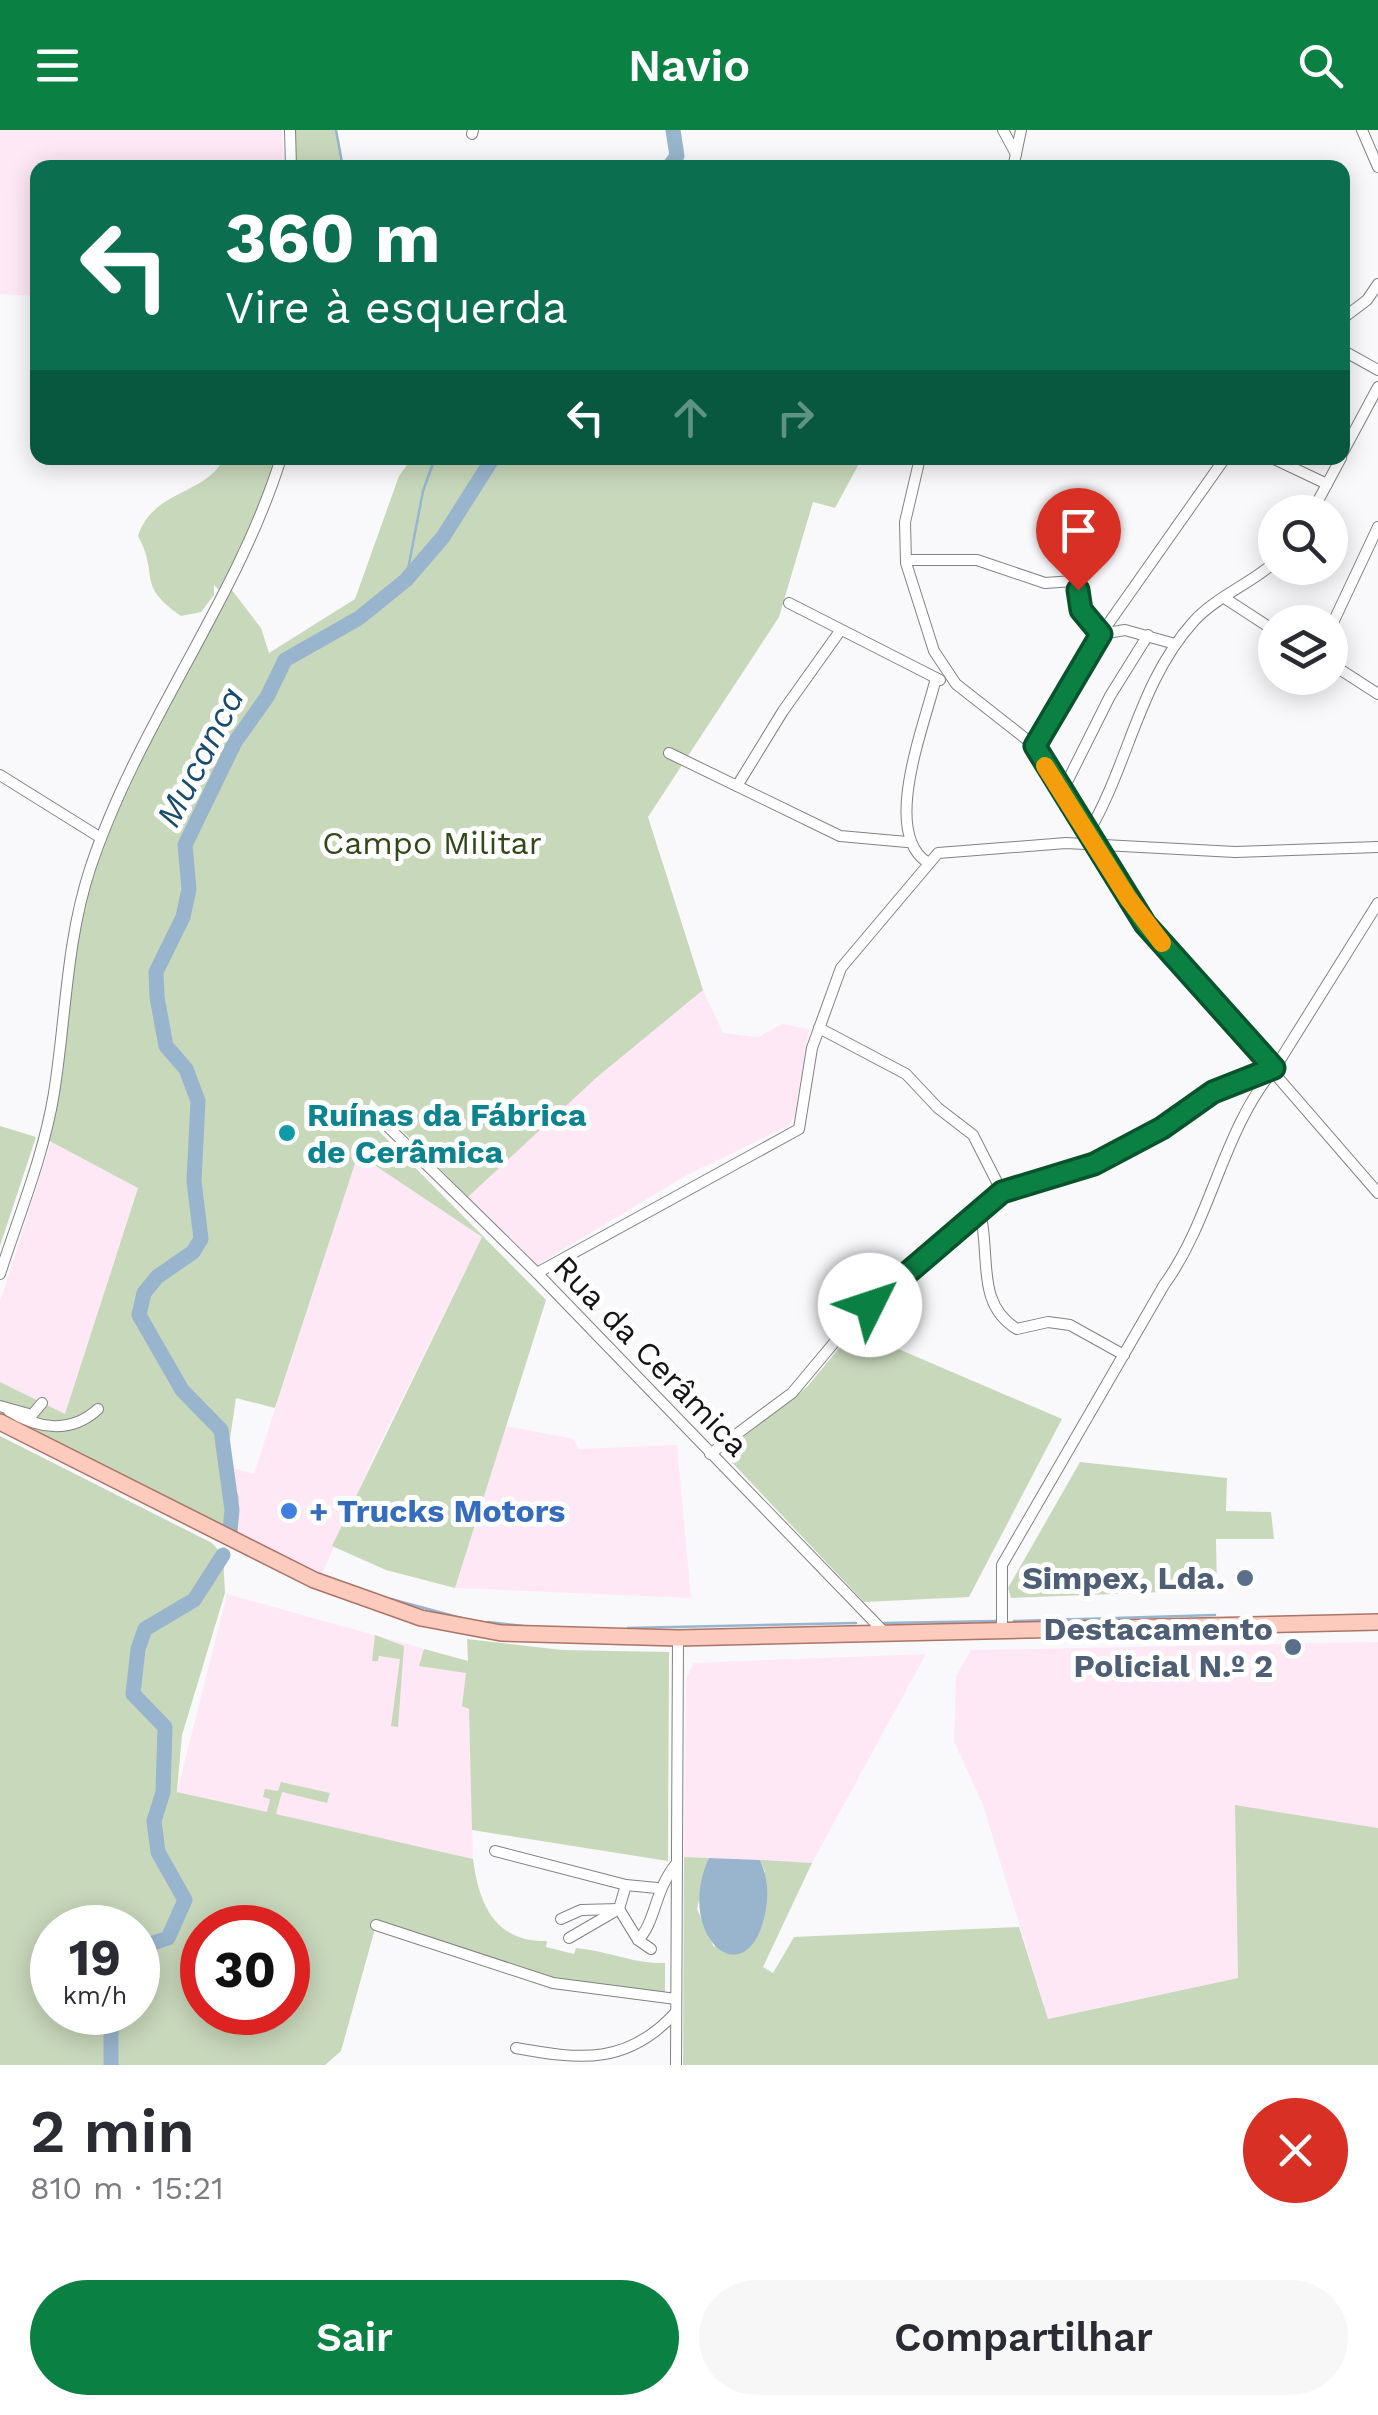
<!DOCTYPE html>
<html lang="pt">
<head>
<meta charset="utf-8">
<style>
	:root { --surface:#fff; --page:#f7f7f7; --text:#2b2b33; --muted:#7c7c81; --accent:#0b8043 }
	body { margin:0; font-family:"Work Sans",sans-serif; background:var(--page); color:var(--text); height:100vh; display:flex; flex-direction:column; font-size:38px; white-space:nowrap }
	* { box-sizing:border-box; margin:0 }
	p { font-size:32px; color:var(--muted) }
	.icon { flex:none; width:55px; height:55px; fill:none; stroke:currentColor; stroke-width:2; stroke-linecap:round; stroke-linejoin:round }
	.map { position:relative; height:1935px; overflow:hidden }
	.panel { display:flex; flex-direction:column; background:var(--surface); flex:1 }
	.panel>* { flex:none }
	.hud { position:absolute; left:30px; top:30px; width:1320px; height:305px; border-radius:20px; box-shadow:0 5px 25px #0003; background:#0b6e4f; color:#fff; overflow:hidden }
	.buttons { position:absolute; left:1258px; top:365px; display:grid; gap:20px }
	.buttons a { display:grid; place-items:center; width:90px; height:90px; border-radius:50%; background:var(--surface); box-shadow:0 5px 25px #0003; font-size:50px }
	.speed { position:absolute; left:30px; top:1775px; display:flex; gap:20px; font-size:50px; font-weight:700; text-align:center }
	.speed>* { display:grid; place-content:center; width:130px; height:130px; border-radius:50%; background:var(--surface); box-shadow:0 5px 25px #0003; line-height:1 }
	.speed small { font-size:25px; font-weight:400 }
	.speed .limit { border:15px solid #d22; background:#fff; color:#111 }
	.pin { position:absolute; display:grid; place-items:center; width:85px; height:85px; color:#fff; margin:-102px -42px; border-radius:50% 50% 50% 0; rotate:-45deg; box-shadow:0 0 10px #0007 }
	.pin .icon { rotate:45deg }
	.me { position:absolute; width:110px; margin:-55px; rotate:49deg; stroke-linejoin:round; filter:drop-shadow(0 0 8px #0008) }
	.turn { display:flex; align-items:center; gap:35px; height:210px; padding:0 30px; font-size:45px }
	.turn .icon { width:130px; height:130px; stroke-width:2.5 }
	.turn b { display:block; font-size:70px; line-height:85px }
	.lanes { display:flex; align-items:center; height:95px; padding:0 30px; background:#0003; justify-content:center; gap:50px; direction:ltr }
	.lanes .off { opacity:.35 }
	.round { display:grid; place-items:center; flex:none; width:105px; height:105px; border-radius:52px; background:var(--page) }
	.overview { display:flex; align-items:center; justify-content:space-between; height:170px; padding:0 30px }
	h1 { font-size:60px; font-weight:600; line-height:75px }
	.action { display:flex; gap:20px; margin-top:auto; padding:20px 30px }
	.action a { flex:1; height:115px; border-radius:60px; background:var(--accent); color:#fff; font-size:40px; font-weight:600; line-height:115px; text-align:center }
	.action a+a { background:var(--page); color:var(--text) }
	header { display:flex; justify-content:space-between; align-items:center; height:130px; padding:0 30px; background:var(--accent); color:#fff; font-size:45px; font-weight:600 }
	.map>svg:first-child { display:block }
	.industrial { fill:#ffe8f5 }
	.green { fill:#c8d8bb; fill-rule:evenodd }
	.water { fill:#98b5cd }
	.lines { fill:none; stroke-linecap:round; stroke-linejoin:round }
	.stream { stroke:#98b5cd; stroke-width:2.5 }
	.river { stroke:#98b5cd; stroke-width:15 }
	.minor-casing { stroke:#828284; stroke-width:12 }
	.primary-casing { stroke:#aa7466; stroke-width:18 }
	.minor { stroke:#fff; stroke-width:10 }
	.primary { stroke:#fdcabe; stroke-width:15 }
	.route-casing { stroke:#07532c; stroke-width:25 }
	.route { stroke:#0b8043; stroke-width:18 }
	.slow { stroke:#f59e0b; stroke-width:18 }
	.culture-dot { fill:#0f9aa8; stroke:#fff; stroke-width:4 }
	.shop-dot { fill:#3f7fe0; stroke:#fff; stroke-width:4 }
	.service-dot { fill:#5c6f8a; stroke:#fff; stroke-width:4 }
	.labels { text-anchor:middle; stroke-width:10; stroke-linejoin:round; paint-order:stroke }
	.park-label { font-size:32px; fill:#324818; stroke:#fff }
	.culture-label { font-size:32px; font-weight:bold; fill:#0d838f; stroke:#fff; text-anchor:start }
	.street-label { font-size:32px; fill:#141415; stroke:#fff }
	.shop-label { font-size:32px; font-weight:bold; fill:#366cbe; stroke:#fff; text-anchor:start }
	.service-label { font-size:32px; font-weight:bold; fill:#4e5e75; stroke:#fff; text-anchor:end }
	.water-label { font-size:35px; font-style:italic; fill:#194b6c; stroke:#fff }
</style>
</head>
<body>
<header><svg class="icon" aria-label="menu" viewBox="0 0 24 24"><path d="M4 6h16M4 12h16M4 18h16"/></svg>Navio<svg class="icon" aria-label="search" viewBox="0 0 24 24"><circle cx="10" cy="10" r="6"/><path d="M15 15l6 6"/></svg></header>
<div class="map">
<svg width="1378" height="1935" viewBox="0 0 1378 1935">
	<rect width="100%" height="100%" fill="#f9f9fb"/>
	<g class="industrial">
		<path d="M0,0H282L284,37L38,38L37,166L0,164Z"/>
		<path d="M703,860L723,903L758,907L782,894L809,899L794,987L788,996L687,1045L537,1135L468,1067L596,948Z"/>
		<path d="M51,1012L138,1057L65,1285L0,1252V1172Z"/>
		<path d="M358,1023L482,1107L373,1328L322,1444L235,1403L239,1367L226,1336L254,1344Z"/>
		<path d="M506,1296L574,1309L578,1319L677,1315L691,1468L455,1458Z"/>
		<path d="M227,1464L468,1531L473,1729L177,1662Z"/>
		<path d="M1378,1512V1698L1236,1676L1238,1848L1048,1889L982,1672L954,1612L956,1546L971,1520L1284,1514L1285,1521H1302L1303,1513Z"/>
		<path d="M926,1524L812,1733L684,1727L686,1549L694,1533Z"/>
	</g>
	<g class="green">
		<path d="M290,0H336L343,37H292Z"/>
		<path d="M224,328H281L231,459L261,498L269,523L355,469L399,346L412,328H862L835,378L813,372L779,487L648,687L703,860L596,948L468,1067L371,969L366,988L546,1170L455,1458L386,1440L332,1416L482,1107L358,1024L275,1278L236,1268L226,1336L239,1367L235,1403L0,1284V1252L65,1284L138,1058L44,1008L74,795L101,708L222,463L214,455V465L201,482L181,486C135,454 160,446 138,406C153,359 207,365 224,328Z"/>
		<path d="M0,996L36,1007L0,1116Z"/>
		<path d="M854,1200L1062,1289L969,1467L864,1472L723,1323L807,1257Z"/>
		<path d="M0,1306L212,1413L223,1425L225,1463L182,1605L176,1671L177,1662L267,1682L270,1669L263,1667L265,1659L278,1661L281,1652L330,1663L327,1673L282,1662L276,1684L473,1729C479,1775 495,1812 547,1811L546,1817L574,1824L576,1818C608,1821 634,1834 665,1833V1868L553,1853L376,1795L341,1921L325,1935H0ZM52,1798H138V1882H52ZM202,1798H288V1882H202Z"/>
		<path d="M1080,1332L1227,1348L1226,1381L1271,1382L1274,1409H1216L1217,1460L1011,1468L1008,1458Z"/>
		<path d="M375,1505L404,1516L398,1597L391,1596L400,1529L379,1526L378,1531H372Z"/>
		<path d="M467,1509L562,1520L669,1522L668,1731L472,1700L469,1579L462,1576L466,1543L419,1536L424,1519L468,1531Z"/>
		<path d="M1235,1675L1378,1698V1935H683L684,1727L709,1728L697,1779L714,1817L765,1742L760,1730L812,1733L763,1837L773,1843L794,1807L1019,1797L1048,1889L1238,1848Z"/>
	</g>
	<path class="water" d="M709,1728L760,1730C768,1748 769,1765 765,1784C747,1869 673,1806 709,1728Z"/>
	<g class="lines">
		<g class="stream">
			<path d="M336,0L343,38"/>
			<path d="M406,450L423,361L435,328"/>
			<path d="M391,1469L465,1489"/>
			<path d="M1014,1491L1215,1485"/>
			<path d="M488,1492L523,1496"/>
			<path d="M884,1493L996,1491"/>
			<path d="M628,1498L856,1493"/>
		</g>
		<g class="river">
			<path d="M668,38L677,26L673,0"/>
			<path d="M230,1401L232,1380L221,1300L182,1260L139,1185L144,1163L157,1147L193,1122L201,1109L194,1051L198,971L186,939L166,916L157,867L156,842L183,787L189,759L185,715L235,612L267,567L285,530L359,488L406,450L443,407L493,328"/>
			<path d="M138,1818L168,1808L185,1770L158,1722L154,1691L163,1662L165,1597L133,1564L138,1519L145,1499L194,1470L223,1425"/>
			<path d="M111,1935V1882"/>
		</g>
		<g class="minor-casing">
			<g id="minor">
				<path d="M290,0L291,38"/>
				<path d="M1003,0L1016,24"/>
				<path d="M1362,0L1378,37"/>
				<path d="M472,4L473,0"/>
				<path d="M1013,38L1021,0"/>
				<path d="M1342,189L1367,170L1378,154"/>
				<path d="M1342,220L1378,240"/>
				<path d="M1342,324L1378,257"/>
				<path d="M920,328L905,392L906,433L934,521L956,554L1035,616L1145,794L1378,1063"/>
				<path d="M1272,328L1327,354"/>
				<path d="M1312,382L1341,328"/>
				<path d="M906,430H977L1045,453L1074,451L1081,480L1101,504L1125,500L1175,514"/>
				<path d="M1226,469L1275,501"/>
				<path d="M789,473L940,550"/>
				<path d="M1330,499L1378,397"/>
				<path d="M1330,533L1378,564"/>
				<path d="M1035,616L1101,504L1225,328"/>
				<path d="M669,623L840,706L907,712"/>
				<path d="M0,645L101,708"/>
				<path d="M737,656L783,581L840,501"/>
				<path d="M1061,664L1110,566L1148,505"/>
				<path d="M1087,705C1129,635 1138,553 1194,491C1216,467 1250,454 1275,432"/>
				<path d="M927,732C881,702 925,594 936,548"/>
				<path d="M819,898L906,944L938,978L973,1005L1002,1062"/>
				<path d="M379,988L537,1143L885,1503"/>
				<path d="M980,1082C991,1124 975,1174 1017,1199L1048,1192L1070,1195L1124,1225"/>
				<path d="M537,1143L799,999L812,918L841,838L938,723L1066,713L1235,722L1378,717"/>
				<path d="M0,1144C19,1085 44,1025 54,963C66,888 66,812 90,739C138,594 237,470 281,328"/>
				<path d="M0,1276L32,1285L42,1273"/>
				<path d="M9,1281C38,1299 71,1304 98,1279"/>
				<path d="M710,1324L792,1263L853,1190L1002,1062L1094,1034L1163,998L1213,962L1269,941"/>
				<path d="M1002,1500V1435L1164,1155C1212,1089 1222,1001 1275,938L1378,773"/>
				<path d="M495,1721L626,1755L619,1779L569,1808"/>
				<path d="M626,1755L657,1758"/>
				<path d="M561,1789L581,1780L619,1779L638,1810L651,1819"/>
				<path d="M376,1795L553,1853L676,1869"/>
				<path d="M638,1810C656,1792 654,1761 676,1734"/>
				<path d="M516,1918C581,1930 628,1935 676,1882"/>
				<path d="M676,1935L678,1508"/>
			</g>
		</g>
		<g class="primary-casing">
			<path id="primary" d="M0,1292L314,1450L421,1488L501,1503L678,1508L1378,1492"/>
		</g>
		<use href="#minor" class="minor"/>
		<use href="#primary" class="primary"/>
	</g>
	<g class="lines">
		<g class="route-casing">
			<path id="route" d="M870,1175L1002,1062L1094,1034L1162,998L1213,962L1274,938L1145,794L1035,616L1101,504L1081,480L1078,460"/>
		</g>
		<use href="#route" class="route"/>
		<path class="slow" d="M1045,636L1128,768L1162,813"/>
	</g>
	<circle class="culture-dot" cx="287" cy="1003" r="10"/>
	<circle class="shop-dot" cx="289" cy="1381" r="10"/>
	<g class="service-dot">
		<circle cx="1245" cy="1448" r="10"/>
		<circle cx="1293" cy="1517" r="10"/>
	</g>
	<g class="labels">
		<g class="park-label">
			<text x="432" y="724">Campo Militar</text>
		</g>
		<g class="culture-label">
			<text x="307" y="996">Ruínas da Fábrica<tspan x="307" dy="37">de Cerâmica</tspan></text>
		</g>
		<g class="street-label">
			<text transform="translate(651 1226) rotate(46)" y="11">Rua da Cerâmica</text>
		</g>
		<g class="shop-label">
			<text x="309" y="1392">+ Trucks Motors</text>
		</g>
		<g class="service-label">
			<text x="1225" y="1459">Simpex, Lda.</text>
			<text x="1273" y="1510">Destacamento<tspan x="1273" dy="37">Policial N.º 2</tspan></text>
		</g>
		<g class="water-label">
			<text transform="translate(200 627) rotate(-63)" y="12">Mucanca</text>
		</g>
	</g>
</svg>
<div class="buttons">
<a><svg class="icon" aria-label="search" viewBox="0 0 24 24"><circle cx="10" cy="10" r="6"/><path d="M15 15l6 6"/></svg></a>
<a><svg class="icon" aria-label="layers" viewBox="0 0 24 24"><path d="M12 4l9 5-9 5-9-5zM3 14l9 5 9-5"/></svg></a>
</div>
<div class="speed"><div>19<small>km/h</small></div><div class="limit">30</div></div>
<div class="pin" style="left:1078px;top:460px;background:#d93025"><svg class="icon" aria-label="arrive" viewBox="0 0 24 24"><path d="M6 21V4h12l-3 4 3 4H6"/></svg></div>
<svg class="me" style="left:870px;top:1175px" viewBox="-20 -20 40 40"><circle r="19" fill="#fff"/><path d="M0-13L10 11 0 6-10 11z" fill="#0b8043"/></svg>
<div class="hud">
<div class="turn"><svg class="icon" aria-label="left" viewBox="0 0 24 24"><path d="M17 20v-9H6M10 6l-5 5 5 5"/></svg><div><b>360 m</b>Vire à esquerda</div></div>
<div class="lanes"><svg class="icon" aria-label="left" viewBox="0 0 24 24"><path d="M17 20v-9H6M10 6l-5 5 5 5"/></svg><svg class="icon off" aria-label="ahead" viewBox="0 0 24 24"><path d="M12 20V5M6 11l6-6 6 6"/></svg><svg class="icon off" aria-label="right" viewBox="0 0 24 24"><path d="M7 20v-9h11M14 6l5 5-5 5"/></svg></div>
</div>
</div>
<section class="panel">
<div class="overview"><div><h1>2 min</h1><p>810 m · 15:21</p></div><a class="round" style="background:#d93025;color:#fff"><svg class="icon" aria-label="close" viewBox="0 0 24 24"><path d="M6 6l12 12M18 6L6 18"/></svg></a></div>
<div class="action"><a>Sair</a><a>Compartilhar</a></div>
</section>
</body>
</html>
